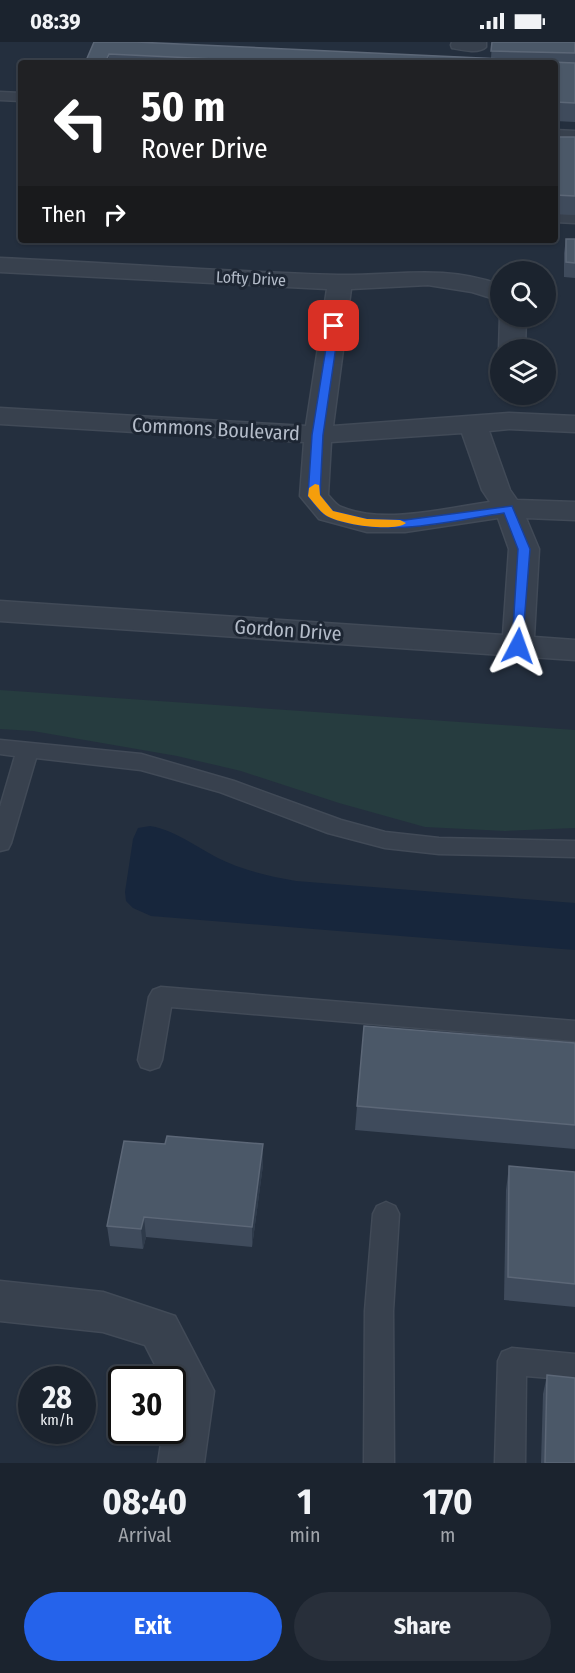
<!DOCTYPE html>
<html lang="en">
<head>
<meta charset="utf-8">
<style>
	:root { --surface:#1b232e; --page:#282f3a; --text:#f1f3f6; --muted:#a0a4aa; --line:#39404a; --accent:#2563eb }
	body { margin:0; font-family:"Fira Sans Condensed",sans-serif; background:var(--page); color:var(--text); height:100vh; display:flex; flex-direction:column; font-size:22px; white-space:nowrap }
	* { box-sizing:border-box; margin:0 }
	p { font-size:20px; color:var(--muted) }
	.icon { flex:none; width:33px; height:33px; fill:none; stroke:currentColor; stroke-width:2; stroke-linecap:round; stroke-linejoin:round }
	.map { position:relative; height:1421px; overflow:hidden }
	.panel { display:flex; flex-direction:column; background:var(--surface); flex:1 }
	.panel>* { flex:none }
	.hud { position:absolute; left:18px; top:18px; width:540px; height:183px; border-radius:6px; box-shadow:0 2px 4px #0004,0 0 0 2px var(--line); background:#202124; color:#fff; overflow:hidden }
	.buttons { position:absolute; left:490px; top:219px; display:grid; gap:12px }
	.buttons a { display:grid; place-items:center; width:66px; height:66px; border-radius:50%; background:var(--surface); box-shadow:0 2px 4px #0004,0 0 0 2px var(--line); font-size:30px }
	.speed { position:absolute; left:18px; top:1324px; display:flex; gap:12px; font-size:30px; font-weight:700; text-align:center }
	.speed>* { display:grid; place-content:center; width:78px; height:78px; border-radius:50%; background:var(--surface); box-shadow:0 2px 4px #0004,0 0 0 2px var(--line); line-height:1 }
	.speed small { font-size:15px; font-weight:400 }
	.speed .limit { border:3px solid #111; border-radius:9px; background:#fff; color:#111 }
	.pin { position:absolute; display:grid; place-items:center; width:51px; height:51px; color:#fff; margin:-26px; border-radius:12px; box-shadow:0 3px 9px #0006 }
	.me { position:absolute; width:66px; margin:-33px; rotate:4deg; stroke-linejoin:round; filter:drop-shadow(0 0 4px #0008) }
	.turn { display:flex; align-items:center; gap:21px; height:126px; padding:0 24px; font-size:27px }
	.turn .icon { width:78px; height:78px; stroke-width:2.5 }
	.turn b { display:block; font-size:42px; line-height:51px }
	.then { display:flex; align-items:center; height:57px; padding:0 24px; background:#0003; gap:12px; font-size:22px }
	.eta { display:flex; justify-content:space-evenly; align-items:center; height:102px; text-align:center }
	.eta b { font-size:36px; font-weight:700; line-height:42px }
	.action { display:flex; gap:12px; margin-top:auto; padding:12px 24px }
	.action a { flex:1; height:69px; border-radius:36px; background:var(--accent); color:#fff; font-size:24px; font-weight:700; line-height:69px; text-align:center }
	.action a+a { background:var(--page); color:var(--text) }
	.status { display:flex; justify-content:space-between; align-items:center; height:42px; padding:0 30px; background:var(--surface); direction:ltr }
	.status svg { height:16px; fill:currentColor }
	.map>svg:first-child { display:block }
	.green { fill:#263c3f }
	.water { fill:#17263c }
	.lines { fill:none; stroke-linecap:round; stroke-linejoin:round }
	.service-casing { stroke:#414a57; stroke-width:3 }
	.minor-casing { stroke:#414a57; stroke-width:3 }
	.service { fill:#38414e; fill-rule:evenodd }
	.minor { fill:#38414e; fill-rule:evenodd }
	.wall { fill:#3f4b5c }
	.shaded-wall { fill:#2f3b4b }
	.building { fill:#4b5868; stroke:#5c6777; stroke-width:1.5 }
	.route { fill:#2563eb; stroke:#184099; stroke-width:1.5 }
	.slow { fill:#f59e0b }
	.labels { text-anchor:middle; stroke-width:6; stroke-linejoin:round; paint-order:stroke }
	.far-street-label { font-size:16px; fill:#b4bcc9; stroke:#1d2633 }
	.street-label { font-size:20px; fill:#b4bcc9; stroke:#1d2633 }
</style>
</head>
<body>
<div class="status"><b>08:39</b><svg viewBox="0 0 49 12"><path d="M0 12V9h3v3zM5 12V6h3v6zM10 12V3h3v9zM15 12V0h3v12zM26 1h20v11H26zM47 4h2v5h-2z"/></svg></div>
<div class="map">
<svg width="575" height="1421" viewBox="0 0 575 1421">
	<rect width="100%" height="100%" fill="#242f3e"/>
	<path class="green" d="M0,648L575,688V786L505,789L425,785L339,761L241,729L177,714L33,689L0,687Z"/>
	<path class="water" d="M150,784C179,789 202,810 229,821C250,830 273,835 296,839L575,861V908L151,874L133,866L126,859L125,850L133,797L138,786Z"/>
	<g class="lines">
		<g class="service-casing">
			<g id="service">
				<path d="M452,0H486V5C479,12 462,8 452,6L451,3Z"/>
				<path d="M0,50L21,51V59L0,58Z"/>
				<path d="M555,88L575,89V97L555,96Z"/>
				<path d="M555,172L575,173V181L555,180Z"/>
				<path d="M0,698L141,712L234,739L341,778L385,790L439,796L575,799V815L439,812L385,806L328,791L220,750L141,728L36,716L11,801L8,807L0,809V765L15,714L0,712Z"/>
				<path d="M161,945L575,979V999L171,965L162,1018L159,1025L150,1028L141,1025L138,1018L149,955L153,948Z"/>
				<path d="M386,1160L395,1164L399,1172L393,1269L394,1421H364L365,1269L373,1172L377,1164Z"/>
				<path d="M512,1306L575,1312V1338L526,1334L525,1421H495L498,1319L502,1310Z"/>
			</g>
		</g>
		<g class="minor-casing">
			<g id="minor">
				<path d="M0,216C113,221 225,230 338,233C396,234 444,222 501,243V259L472,250L428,243L351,247L333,384L509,371L575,374V390L509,387L489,389L510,448L517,458L575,460V478L526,476L539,507L534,595L575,598V618L0,579V559L503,593L509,507L498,476L405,490H367L319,477L300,454L304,400L0,382V366L306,384L327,247L0,230ZM462,391L482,448L490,460C446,466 384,483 341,465C336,463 332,457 328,453L331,400Z"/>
				<path d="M500,274H526L525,308H501V311L499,308Z"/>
				<path d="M0,1239L103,1250L175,1274L214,1349L204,1421H158L163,1389H172V1338H163L145,1303L103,1290L0,1279Z"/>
			</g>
		</g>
		<use href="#service" class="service"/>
		<use href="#minor" class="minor"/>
	</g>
	<g class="wall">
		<path d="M94,0L491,16L492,0H575V80L555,79V21H85Z"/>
		<path d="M555,95H575V173L555,172Z"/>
		<path d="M566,197H575V236L564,235V211Z"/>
		<path d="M575,1001V1107L355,1088L357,1064Z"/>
		<path d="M263,1123L252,1205L146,1195L143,1207L110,1204L107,1184Z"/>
		<path d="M509,1124L575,1130V1265L504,1258L506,1148Z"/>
		<path d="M547,1333L575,1421H541L543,1352Z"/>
	</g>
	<g class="shaded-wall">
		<path d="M109,12V21H105Z"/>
		<path d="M263,1102V1123L252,1205V1185Z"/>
		<path d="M144,1175L146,1195L143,1207L141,1187Z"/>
	</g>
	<g class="building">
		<path d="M94,0H136L502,17V21H300L109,12L105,21H85Z"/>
		<path d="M492,0H575V11L491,9Z"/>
		<path d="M525,19L575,21V61L555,60V21H525Z"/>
		<path d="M555,95H575V154L555,153Z"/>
		<path d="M566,197H575V221L566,220Z"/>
		<path d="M364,984L575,1001V1083L357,1064Z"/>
		<path d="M167,1094L263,1102L252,1185L144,1175L141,1187L107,1184L124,1099L165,1102Z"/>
		<path d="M509,1124L575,1130V1242L508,1235Z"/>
		<path d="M547,1333L575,1336V1421H545Z"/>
	</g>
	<path class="route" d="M330,281L339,284L323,393L320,453L333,469L367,477L405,478L512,464L530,507L522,607L518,608L512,604L518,507L504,471C448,479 382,498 327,474C320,471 313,460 308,454L312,393Z"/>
	<path class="slow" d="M315,442L319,443L320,453L333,469L367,477L400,478L406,481C395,491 335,482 324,472C318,467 313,460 308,454L309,446Z"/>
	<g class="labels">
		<g class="far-street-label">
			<text transform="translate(251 236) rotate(3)" y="6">Lofty Drive</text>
		</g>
		<g class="street-label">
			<text transform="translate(216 387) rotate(3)" y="7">Commons Boulevard</text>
			<text transform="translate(288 588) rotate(4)" y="7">Gordon Drive</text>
		</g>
	</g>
</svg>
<div class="buttons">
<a><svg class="icon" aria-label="search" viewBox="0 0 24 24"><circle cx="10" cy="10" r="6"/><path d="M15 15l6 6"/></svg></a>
<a><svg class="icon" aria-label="layers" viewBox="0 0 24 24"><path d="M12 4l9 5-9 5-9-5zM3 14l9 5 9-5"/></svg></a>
</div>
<div class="speed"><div>28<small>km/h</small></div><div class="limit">30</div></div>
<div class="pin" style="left:334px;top:284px;background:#d93025"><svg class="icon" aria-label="arrive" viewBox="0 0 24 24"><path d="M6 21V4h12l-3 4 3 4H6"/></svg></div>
<svg class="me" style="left:518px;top:604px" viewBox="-20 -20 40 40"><path d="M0-17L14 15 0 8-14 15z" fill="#2563eb" stroke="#fff" stroke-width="4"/></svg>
<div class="hud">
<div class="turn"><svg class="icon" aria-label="left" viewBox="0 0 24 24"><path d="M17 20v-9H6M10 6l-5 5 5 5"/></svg><div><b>50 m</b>Rover Drive</div></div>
<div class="then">Then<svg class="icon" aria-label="right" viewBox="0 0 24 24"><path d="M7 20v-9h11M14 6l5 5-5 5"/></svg></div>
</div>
</div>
<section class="panel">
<div class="eta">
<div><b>08:40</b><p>Arrival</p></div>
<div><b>1</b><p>min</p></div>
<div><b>170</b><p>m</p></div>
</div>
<div class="action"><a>Exit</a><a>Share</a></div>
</section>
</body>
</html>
